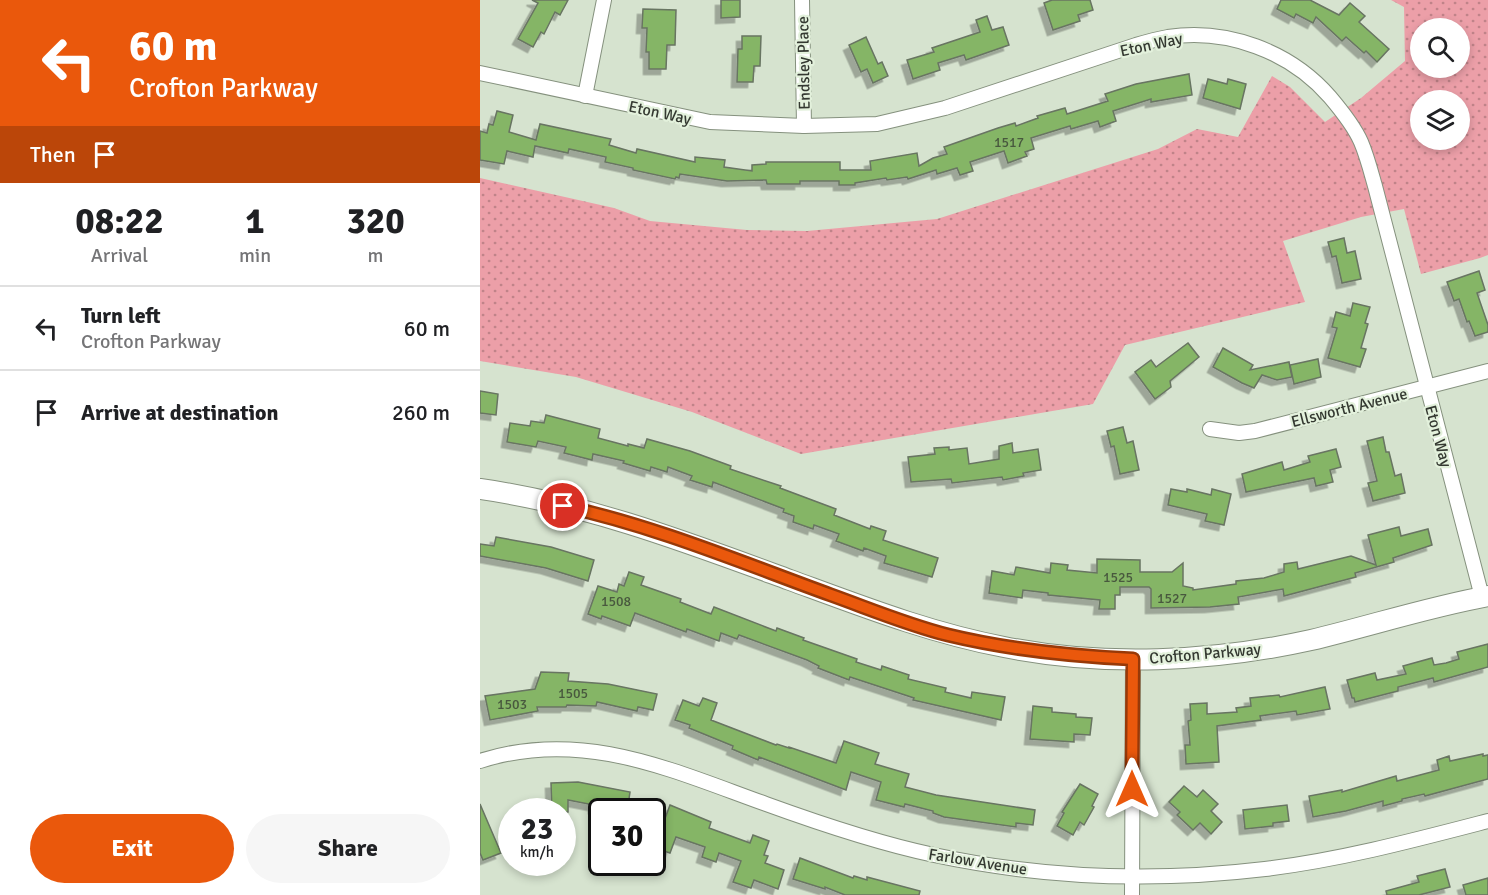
<!DOCTYPE html>
<html lang="en">
<head>
<meta charset="utf-8">
<style>
	:root { --surface:#fff; --page:#f6f6f6; --text:#202124; --muted:#757577; --line:#e0e0e0; --accent:#ea580c }
	body { margin:0; font-family:Signika,sans-serif; background:var(--page); color:var(--text); height:100vh; display:flex; flex-direction:column; font-size:22px; white-space:nowrap }
	* { box-sizing:border-box; margin:0 }
	p { font-size:20px; color:var(--muted) }
	.icon { flex:none; width:33px; height:33px; fill:none; stroke:currentColor; stroke-width:2; stroke-linecap:round; stroke-linejoin:round }
	.map { position:relative; flex:1; overflow:hidden }
	.drawer { display:flex; flex-direction:column; background:var(--surface); width:480px }
	.drawer>* { flex:none }
	.top-card { background:#ea580c; color:#fff; overflow:hidden }
	.controls { position:absolute; left:930px; top:18px; display:grid; gap:12px }
	.controls a { display:grid; place-items:center; width:60px; height:60px; border-radius:50%; background:var(--surface); box-shadow:0 3px 9px #0003; font-size:30px }
	.speed { position:absolute; left:18px; top:798px; display:flex; gap:12px; font-size:30px; font-weight:700; text-align:center }
	.speed>* { display:grid; place-content:center; width:78px; height:78px; border-radius:50%; background:var(--surface); box-shadow:0 3px 9px #0003; line-height:1 }
	.speed small { font-size:15px; font-weight:400 }
	.speed .limit { border:3px solid #111; border-radius:9px; background:#fff; color:#111 }
	.pin { position:absolute; display:grid; place-items:center; width:51px; height:51px; color:#fff; margin:-26px; border:3px solid #fff; border-radius:50%; box-shadow:0 2px 6px #0007 }
	.me { position:absolute; width:66px; margin:-33px; rotate:0deg; stroke-linejoin:round; filter:drop-shadow(0 0 4px #0008) }
	.turn { display:flex; align-items:center; gap:21px; height:126px; padding:0 30px; font-size:27px }
	.turn .icon { width:78px; height:78px; stroke-width:2.5 }
	.turn b { display:block; font-size:42px; line-height:51px }
	.then { display:flex; align-items:center; height:57px; padding:0 30px; background:#0003; gap:12px; font-size:22px }
	.eta { display:flex; justify-content:space-evenly; align-items:center; height:102px; text-align:center }
	.eta b { font-size:36px; font-weight:700; line-height:42px }
	.cta { display:flex; gap:12px; margin-top:auto; padding:12px 30px }
	.cta a { flex:1; height:69px; border-radius:36px; background:var(--accent); color:#fff; font-size:24px; font-weight:700; line-height:69px; text-align:center }
	.cta a+a { background:var(--page); color:var(--text) }
	ul { padding:0; list-style:none }
	li { display:flex; align-items:center; gap:18px; height:84px; padding:0 30px; border-top:2px solid var(--line) }
	li div { flex:1 }
	li b { display:block; font-size:22px }
	li em { font-style:normal }
	main { display:flex; flex:1; min-height:0 }
	.map>svg:first-child { display:block }
	.grass { fill:url(#grass-dots); fill-rule:evenodd }
	.building { fill:#85b566; stroke:#687462; stroke-width:1.5; filter:url(#shadow) }
	.lines { fill:none; stroke-linecap:round; stroke-linejoin:round }
	.street-casing { stroke:#85917e; stroke-width:16 }
	.secondary-casing { stroke:#85917e; stroke-width:22 }
	.street { stroke:#fff; stroke-width:14 }
	.secondary { stroke:#fff; stroke-width:20 }
	.route-casing { stroke:#983908; stroke-width:15 }
	.route { stroke:#ea580c; stroke-width:10 }
	.labels { text-anchor:middle; stroke-width:4.5; stroke-linejoin:round; paint-order:stroke }
	.number-label { font-size:14px; fill:#48583e }
	.street-label { font-size:16px; fill:#343931; stroke:#e3f1dc }
</style>
</head>
<body>
<main>
<section class="drawer">
<div class="top-card">
<div class="turn"><svg class="icon" aria-label="left" viewBox="0 0 24 24"><path d="M17 20v-9H6M10 6l-5 5 5 5"/></svg><div><b>60 m</b>Crofton Parkway</div></div>
<div class="then">Then<svg class="icon" aria-label="arrive" viewBox="0 0 24 24"><path d="M6 21V4h12l-3 4 3 4H6"/></svg></div>
</div>
<div class="eta">
<div><b>08:22</b><p>Arrival</p></div>
<div><b>1</b><p>min</p></div>
<div><b>320</b><p>m</p></div>
</div>
<ul>
<li><svg class="icon" aria-label="left" viewBox="0 0 24 24"><path d="M17 20v-9H6M10 6l-5 5 5 5"/></svg><div><b>Turn left</b><p>Crofton Parkway</p></div><em>60 m</em></li>
<li><svg class="icon" aria-label="arrive" viewBox="0 0 24 24"><path d="M6 21V4h12l-3 4 3 4H6"/></svg><div><b>Arrive at destination</b></div><em>260 m</em></li>
</ul>
<div class="cta"><a>Exit</a><a>Share</a></div>
</section>
<div class="map">
<svg width="1008" height="895" viewBox="0 0 1008 895">
	<defs>
		<pattern id="grass-dots" width="8" height="8" patternUnits="userSpaceOnUse" patternTransform="scale(1.5)"><rect width="8" height="8" fill="#ec9fa8"/><path d="M2 2h.1M6 6h.1" fill="none" stroke="#c08389" stroke-width="1.8" stroke-linecap="round"/></pattern>
		<filter id="shadow"><feDropShadow dx="-5.5" dy="5.5" stdDeviation="0" flood-color="#0004"/></filter>
	</defs>
	<rect width="100%" height="100%" fill="#d6e3cf"/>
	<path class="grass" d="M911,0H1008V255L1000,258L941,274L924,209L881,217L803,241L825,302L645,345L613,404L321,454L212,412L96,377L0,361V178L134,208L170,221L267,230L327,231L457,219L678,149L717,129L758,137L792,76L810,87L845,122L881,98L925,61L924,7ZM940,28H980V68H940ZM940,100H980V140H940Z"/>
	<g class="building">
		<path d="M52,0H88L80,15L75,12L64,34L61,32L53,47L38,39L58,3Z"/>
		<path d="M241,0H260V17L241,18Z"/>
		<path d="M572,0H610L613,10L598,15L600,21L573,30L564,3Z"/>
		<path d="M801,0H830L859,15L870,3L885,16L879,22L909,49L897,62L886,51L884,53L866,37L862,41L836,17L833,23L816,14L814,18L797,9Z"/>
		<path d="M163,9L196,10L195,45H187L186,69H169V52H166L167,28H162Z"/>
		<path d="M507,16L512,30L523,27L529,45L486,60L484,55L458,63L460,70L433,79L427,60L454,52L452,48L500,32L496,20Z"/>
		<path d="M262,36H281L280,66H274L273,82H257L258,49H262Z"/>
		<path d="M386,37L398,64L402,62L408,76L393,83L387,69L381,72L369,45Z"/>
		<path d="M709,74L712,95L671,102V99L633,111L636,121L620,127L618,121L591,129L590,126L551,138L554,149L545,152L547,156L528,163L524,151L490,162L493,171L480,175L477,168L457,174L456,170L428,179L427,177L407,180L406,178L375,183V185H359V181H320V184H287L286,180L247,181L200,174L199,178L196,177L195,179L153,170V168L125,162L126,157L89,149L88,153L55,146L53,157L27,151L24,164L0,160V131L7,133L9,124L13,125L17,111L33,115L29,132L56,140L60,124L131,139L129,145L156,153L157,149L215,162V157L245,160L244,167L272,171V165L286,164V162H360V170H391L390,161L437,153L439,166L453,158L467,154L464,147L518,128L535,123L536,126L558,118L557,116L585,108L587,114L628,101L625,94L656,84Z"/>
		<path d="M728,79L747,84L748,79L766,84L760,109L723,98Z"/>
		<path d="M864,238L867,253L875,251L881,279L862,283L856,256L852,257L848,242Z"/>
		<path d="M999,271L1005,290L997,293L1008,325V332L995,336L989,321L987,322L979,299L974,301L967,282Z"/>
		<path d="M873,303L890,307L885,323L888,324L881,348L886,349L880,367L848,358L857,328L852,327L856,312L870,316Z"/>
		<path d="M708,343L719,357L690,381L691,387L675,399L655,372L671,360L676,367Z"/>
		<path d="M743,348L773,365L770,370L809,362L812,377L797,380L782,375L774,388L762,383L733,367Z"/>
		<path d="M838,359L841,377L814,384L810,365Z"/>
		<path d="M0,391L18,394L16,415L0,413Z"/>
		<path d="M66,415L120,429L118,438L148,446V444L164,448L167,439L210,451L251,466L250,469L301,486L300,488L356,509L354,515L390,529L391,526L406,531L403,540L458,558L452,577L404,563L406,556L384,548L383,551L356,541L359,534L334,525L333,529L313,522L314,516L303,512L304,509L233,482L232,487L210,480L212,476L188,467L187,472L171,467L170,471L143,463L144,461L113,454L112,460L84,453L86,447L58,441L56,447L27,442L30,423L50,426L51,421L64,423Z"/>
		<path d="M643,427L647,443L653,441L659,470L640,474L634,446L631,447L627,431Z"/>
		<path d="M903,437L906,452H909L915,476L921,474L925,493L893,501L888,483L897,481L887,441Z"/>
		<path d="M532,443L533,453L558,449L561,470L543,473L544,476L523,480L522,477L472,483L471,479L431,482L428,457L455,454L454,448L469,447V450L487,448L489,464L519,459V446Z"/>
		<path d="M856,449L861,467L850,470L853,482L836,486L834,478L766,492L762,474L802,462L804,470L830,462L828,456Z"/>
		<path d="M691,489L707,492V489L731,495L732,489L751,494L744,525L725,521L727,514L688,505Z"/>
		<path d="M919,527L921,536L948,529L952,545L913,558L914,562L875,573L876,577L804,596L803,589L758,597L759,604L730,607L671,608V589L669,587H640V595H635V609H619L620,600L568,595V593L543,590L542,598L509,593L512,571L534,575L536,567L570,573L571,563L588,565L587,570L617,573V559L660,560V572H692L703,563V586L713,588V590L756,584V581L784,578L804,572V564L817,562L818,569L871,556L896,565L888,535Z"/>
		<path d="M16,537L71,547L114,560L108,581L66,568L0,556V544L14,546Z"/>
		<path d="M149,572L164,577L161,585L201,599L200,602L231,614L234,607L296,631L297,628L324,638L323,640L377,659L376,662L401,670L402,666L429,675L428,679L466,688L465,692L491,698L492,692L525,697L521,720L433,700L434,698L370,677L369,680L338,668L339,666L327,660L259,635L257,639L241,633L239,641L207,629L206,632L155,613L150,626L122,616L121,619L108,614L118,586L137,592L139,584L144,586Z"/>
		<path d="M1008,644V667L954,682L953,678L918,687V691L875,702L874,698H872L867,680L895,673L897,680L926,674L923,666L952,658L954,665L966,663L979,659L977,652Z"/>
		<path d="M61,672L89,673L88,681L128,684L177,694L173,710L158,707L157,711L117,702L116,706L87,705L86,707H57L58,711L10,720L5,696L55,689Z"/>
		<path d="M845,687L850,709L817,715L816,711L780,716L781,720L737,726L739,762L706,764L705,745H710L708,721L711,720L710,704L727,703V714L757,712L756,708L771,706L770,698L799,695L800,697Z"/>
		<path d="M223,698L237,703L231,720L296,745L297,744L309,748V747L356,763L364,741L399,753L395,764L429,774L425,787L456,795L555,810L553,825L536,823V827L464,817L453,813V811L425,804L424,807L396,800L401,782L371,772L366,790L279,757L278,760L252,749L253,746L209,728L210,725L195,720L203,700L219,706Z"/>
		<path d="M553,706L572,708V712L596,714V717L612,718L610,735L594,734V742L550,739Z"/>
		<path d="M1003,754V756L1008,755V779L945,796L944,794L922,799V801L903,806V801L866,811L833,817L829,796L862,790V792L916,776L917,781L959,770L957,760L969,756L970,761Z"/>
		<path d="M98,782L150,792L147,812L114,808V805L88,800V812H72L71,783Z"/>
		<path d="M600,784L618,794L612,806L614,807L604,825L600,822L593,835L577,826L584,813L582,812Z"/>
		<path d="M704,786L717,797L723,790L738,804L731,811L742,822L731,834L720,823L713,830L697,815L700,812L689,802Z"/>
		<path d="M0,804L21,853L3,860L0,853Z"/>
		<path d="M190,805L231,822L229,828L270,843L273,835L289,841L284,855L288,856L285,863L304,870L298,889L274,880L271,888L253,882L261,861L239,853L236,862L222,857L225,847L196,837L190,853L172,847V831L177,821L183,824Z"/>
		<path d="M807,805L809,821L793,823V826L765,829L763,810Z"/>
		<path d="M320,858L373,878L374,876L387,880V877L440,891L439,895H365L345,887V889L313,879Z"/>
		<path d="M965,869L970,887L939,895H907L906,891L939,882L937,876Z"/>
		<path d="M1008,878V895H986L983,885Z"/>
	</g>
	<g class="lines">
		<g class="street-casing">
			<g id="street">
				<path d="M322,0L324,126"/>
				<path d="M0,73L230,122L324,126L397,124L465,108L656,45C666,42 677,39 688,37C747,28 810,51 850,97C861,110 874,126 881,142C887,156 891,172 895,186L1002,597"/>
				<path d="M105,96L124,0"/>
				<path d="M730,429L759,433L775,431L1008,371"/>
				<path d="M0,761C102,728 191,770 286,804C341,824 397,843 454,855C562,878 676,882 785,869C860,860 935,840 1008,821"/>
				<path d="M652,895L653,659"/>
			</g>
		</g>
		<g class="secondary-casing">
			<path id="secondary" d="M0,489C107,504 209,543 310,580C381,606 450,633 524,647C624,667 732,662 831,640C890,626 948,607 1008,596"/>
		</g>
		<use href="#street" class="street"/>
		<use href="#secondary" class="secondary"/>
	</g>
	<g class="lines">
		<g class="route-casing">
			<path id="route" d="M83,506C175,526 263,563 351,595C390,609 428,625 468,635C530,650 589,656 653,659L652,789"/>
		</g>
		<use href="#route" class="route"/>
	</g>
	<g class="labels">
		<g class="number-label">
			<text x="529" y="147">1517</text>
			<text x="638" y="582">1525</text>
			<text x="692" y="603">1527</text>
			<text x="136" y="606">1508</text>
			<text x="93" y="698">1505</text>
			<text x="32" y="709">1503</text>
		</g>
		<g class="street-label">
			<text transform="translate(671 44) rotate(-12)" y="6">Eton Way</text>
			<text transform="translate(323 63) rotate(-91)" y="6">Endsley Place</text>
			<text transform="translate(180 112) rotate(12)" y="6">Eton Way</text>
			<text transform="translate(869 407) rotate(-14)" y="6">Ellsworth Avenue</text>
			<text transform="translate(959 436) rotate(75)" y="6">Eton Way</text>
			<text transform="translate(725 653) rotate(-5)" y="6">Crofton Parkway</text>
			<text transform="translate(498 861) rotate(9)" y="6">Farlow Avenue</text>
		</g>
	</g>
</svg>
<div class="controls">
<a><svg class="icon" aria-label="search" viewBox="0 0 24 24"><circle cx="10" cy="10" r="6"/><path d="M15 15l6 6"/></svg></a>
<a><svg class="icon" aria-label="layers" viewBox="0 0 24 24"><path d="M12 4l9 5-9 5-9-5zM3 14l9 5 9-5"/></svg></a>
</div>
<div class="speed"><div>23<small>km/h</small></div><div class="limit">30</div></div>
<div class="pin" style="left:83px;top:506px;background:#d93025"><svg class="icon" aria-label="arrive" viewBox="0 0 24 24"><path d="M6 21V4h12l-3 4 3 4H6"/></svg></div>
<svg class="me" style="left:652px;top:789px" viewBox="-20 -20 40 40"><path d="M0-17L14 15 0 8-14 15z" fill="#ea580c" stroke="#fff" stroke-width="4"/></svg>
</div>
</main>
</body>
</html>
